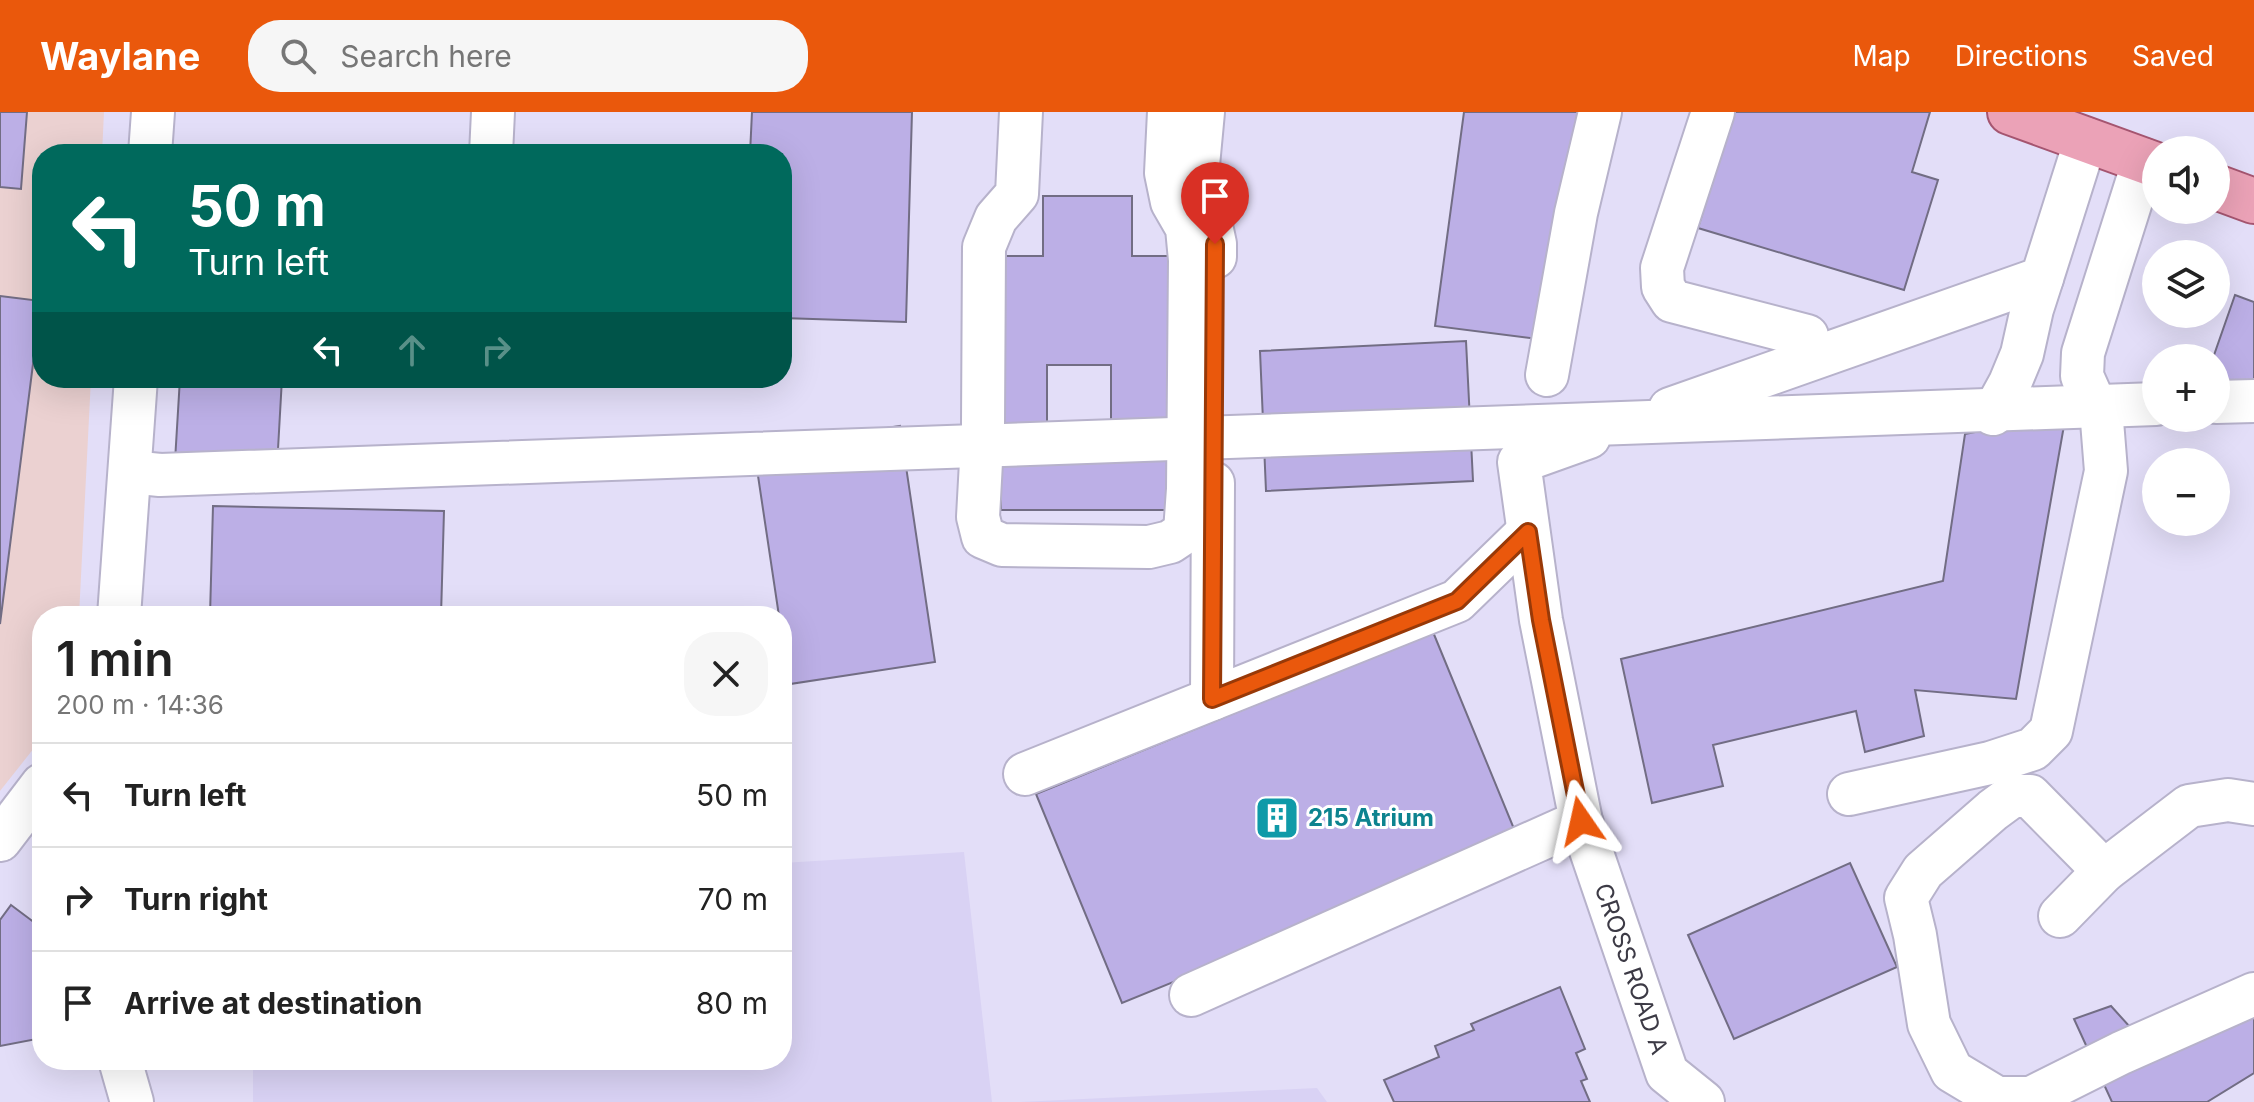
<!DOCTYPE html>
<html lang="en">
<head>
<meta charset="utf-8">
<style>
	:root { --surface:#fff; --page:#f6f6f6; --text:#222; --muted:#767676; --line:#e0e0e0; --accent:#ea580c }
	body { margin:0; font-family:Inter,sans-serif; background:var(--page); color:var(--text); height:100vh; display:flex; flex-direction:column; font-size:30px; white-space:nowrap }
	* { box-sizing:border-box; margin:0 }
	p { font-size:26px; color:var(--muted) }
	.icon { flex:none; width:44px; height:44px; fill:none; stroke:currentColor; stroke-width:2; stroke-linecap:round; stroke-linejoin:round }
	.map { position:relative; flex:1; overflow:hidden }
	.sheet { position:absolute; left:32px; top:494px; width:760px; height:464px; display:flex; flex-direction:column; background:var(--surface); border-radius:32px; box-shadow:0 8px 32px #0002 }
	.sheet>* { flex:none }
	.guide { position:absolute; left:32px; top:32px; width:760px; height:244px; border-radius:32px; box-shadow:0 8px 32px #0002; background:#00695c; color:#fff; overflow:hidden }
	.controls { position:absolute; left:2142px; top:24px; display:grid; gap:16px }
	.controls a { display:grid; place-items:center; width:88px; height:88px; border-radius:50%; background:var(--surface); box-shadow:0 8px 32px #0002; font-size:40px }
	.pin { position:absolute; display:grid; place-items:center; width:68px; height:68px; color:#fff; margin:-82px -34px; border-radius:50% 50% 50% 0; rotate:-45deg; box-shadow:0 0 8px #0007 }
	.pin .icon { rotate:45deg }
	.me { position:absolute; width:88px; margin:-44px; rotate:349deg; stroke-linejoin:round; filter:drop-shadow(0 0 6px #0008) }
	.turn { display:flex; align-items:center; gap:28px; height:168px; padding:0 24px; font-size:36px }
	.turn .icon { width:104px; height:104px; stroke-width:2.5 }
	.turn b { display:block; font-size:56px; line-height:68px }
	.lanes { display:flex; align-items:center; height:76px; padding:0 24px; background:#0003; justify-content:center; gap:40px; direction:ltr }
	.lanes .off { opacity:.35 }
	.round { display:grid; place-items:center; flex:none; width:84px; height:84px; border-radius:32px; background:var(--page) }
	.head { display:flex; align-items:center; justify-content:space-between; height:136px; padding:0 24px }
	h1 { font-size:48px; font-weight:600; line-height:60px }
	ul { padding:0; list-style:none }
	li { display:flex; align-items:center; gap:24px; height:104px; padding:0 24px; border-top:2px solid var(--line) }
	li div { flex:1 }
	li b { display:block; font-size:30px }
	li em { font-style:normal }
	header { display:flex; align-items:center; gap:48px; box-sizing:border-box; height:112px; padding:0 40px; background:var(--accent); color:#fff }
	header strong { font-size:38px }
	nav { display:flex; gap:44px; margin-inline-start:auto; font-size:28px }
	.search { width:560px; height:72px; background:var(--page); display:flex; align-items:center; gap:20px; box-sizing:border-box; padding:0 28px; border-radius:32px; color:var(--muted); font-size:30px }
	.map>svg:first-child { display:block }
	.commercial { fill:#ebd1d1 }
	.built { fill:#d9d2f4 }
	.building { fill:#bcafe6; stroke:#726d84; stroke-width:2; fill-rule:evenodd }
	.lines { fill:none; stroke-linecap:round; stroke-linejoin:round }
	.minor-casing { stroke:#b7b2cb; stroke-width:46 }
	.major-casing { stroke:#a55570; stroke-width:48 }
	.minor { stroke:#fff; stroke-width:42 }
	.major { stroke:#eba2b7; stroke-width:44 }
	.route-casing { stroke:#983908; stroke-width:20 }
	.route { stroke:#ea580c; stroke-width:14 }
	.labels { text-anchor:middle; stroke-width:6; stroke-linejoin:round; paint-order:stroke }
	.culture-label { font-size:24px; font-weight:bold; fill:#0d838f; stroke:#fff; text-anchor:start }
	.street-label { font-size:24px; fill:#3c3a45; stroke:#fff }
</style>
</head>
<body>
<header>
<strong>Waylane</strong>
<div class="search"><svg class="icon" aria-label="search" viewBox="0 0 24 24"><circle cx="10" cy="10" r="6"/><path d="M15 15l6 6"/></svg>Search here</div>
<nav><a>Map</a><a>Directions</a><a>Saved</a></nav>
</header>
<div class="map">
<svg width="2254" height="990" viewBox="0 0 2254 990">
	<rect width="100%" height="100%" fill="#e3def8"/>
	<path class="commercial" d="M0,0H104L102,42H42V266H91L79,504H42V626L0,679Z"/>
	<g class="built">
		<path d="M964,740L992,990H253V948H782V751Z"/>
		<path d="M1317,976L1327,990H1020Z"/>
	</g>
	<g class="building">
		<path d="M0,0H27L21,77L0,75Z"/>
		<path d="M752,0H912L906,210L782,206V42H750Z"/>
		<path d="M1464,0H1585L1554,229L1435,214Z"/>
		<path d="M1733,0H1930L1912,60L1938,68L1904,178L1698,116Z"/>
		<path d="M180,34L339,42H180Z"/>
		<path d="M1043,84H1132V144H1170V398H1001V144H1043ZM1047,253H1111V344H1047Z"/>
		<path d="M2235,183L2254,190V274L2216,275V246H2213Z"/>
		<path d="M0,184L41,189L0,512Z"/>
		<path d="M1466,229L1473,369L1266,379L1260,239Z"/>
		<path d="M180,266H282L277,355L175,349Z"/>
		<path d="M2066,302L2016,587L1915,578L1924,624L1865,640L1856,599L1713,633L1723,674L1652,691L1621,547L1943,469L1965,322Z"/>
		<path d="M900,314L935,550L790,572L782,521V504H779L754,337Z"/>
		<path d="M213,394L444,399L441,504H210Z"/>
		<path d="M1433,520L1519,729L1122,891L1036,682Z"/>
		<path d="M1850,751L1897,855L1734,927L1688,823Z"/>
		<path d="M11,793L39,814L42,855V926L0,934V808Z"/>
		<path d="M1560,875L1585,937L1576,941L1587,967L1581,969L1590,990H1394L1384,968L1439,945L1435,934L1474,918L1471,912Z"/>
		<path d="M2254,877V961L2207,990H2112L2074,907L2111,894L2139,925Z"/>
	</g>
	<g class="lines">
		<g class="minor-casing">
			<g id="minor">
				<path d="M1021,0L1017,82L996,106L984,135L983,313L978,405L983,425L1002,433L1149,435L1170,430L1185,420L1188,377L1190,148L1187,116L1172,90L1166,61L1169,0"/>
				<path d="M1203,0L1198,53L1215,132V145"/>
				<path d="M1713,0L1662,156L1663,175L1672,189L1807,224"/>
				<path d="M150,42L153,0"/>
				<path d="M491,42L493,0"/>
				<path d="M1547,263L1576,101L1600,0"/>
				<path d="M2216,290L2254,289"/>
				<path d="M1670,297L2042,166L2086,27"/>
				<path d="M1993,302L2010,271L2022,242L2032,197L2042,166"/>
				<path d="M1589,325L1519,350L1541,508L1581,709L1667,961L1703,990"/>
				<path d="M130,360L160,363L2156,292"/>
				<path d="M119,504L136,266"/>
				<path d="M1212,587L1213,371"/>
				<path d="M1025,662L1457,489L1528,420"/>
				<path d="M1849,682L1990,651L2033,637L2051,619L2106,359L2102,309L2082,264L2083,241L2144,48"/>
				<path d="M2254,692L2228,688L2189,694L2104,759L2030,684H2012L1993,698L1923,759L1906,786L1915,823L1929,912L1952,959L1997,986H2031L2121,941L2254,882"/>
				<path d="M0,728L42,673"/>
				<path d="M2060,804L2104,759"/>
				<path d="M1191,883L1581,709"/>
				<path d="M120,948L132,990"/>
			</g>
		</g>
		<g class="major-casing">
			<g id="major">
				<path d="M2010,0L2156,53"/>
				<path d="M2216,75L2254,89"/>
			</g>
		</g>
		<use href="#minor" class="minor"/>
		<use href="#major" class="major"/>
	</g>
	<g class="lines">
		<g class="route-casing">
			<path id="route" d="M1215,132L1212,587L1457,489L1528,420L1541,508L1581,709"/>
		</g>
		<use href="#route" class="route"/>
	</g>
	<defs>
		<g id="building-square" transform="scale(2.3)"><rect x="-9" y="-9" width="18" height="18" rx="4" fill="#0f9aa8" stroke="#fff"/><path d="M-4-6H4V6H1V3H-1V6H-4ZM-2.5-4.3h1.7v1.8h-1.7ZM.8-4.3h1.7v1.8H.8ZM-2.5-1h1.7V.8h-1.7ZM.8-1h1.7V.8H.8Z" fill="#fff"/></g>
	</defs>
	<g fill-rule="evenodd">
		<use href="#building-square" x="1277" y="706"/>
	</g>
	<g class="labels">
		<g class="culture-label">
			<text x="1308" y="714">215 Atrium</text>
		</g>
		<g class="street-label">
			<text transform="translate(1631 857) rotate(71)" y="8">CROSS ROAD A</text>
		</g>
	</g>
</svg>
<div class="controls">
<a><svg class="icon" aria-label="sound" viewBox="0 0 24 24"><path d="M4 9h4l5-4v14l-5-4H4zM17 9q2 3 0 6"/></svg></a>
<a><svg class="icon" aria-label="layers" viewBox="0 0 24 24"><path d="M12 4l9 5-9 5-9-5zM3 14l9 5 9-5"/></svg></a>
<a>+</a>
<a>−</a>
</div>
<div class="pin" style="left:1215px;top:132px;background:#d93025"><svg class="icon" aria-label="arrive" viewBox="0 0 24 24"><path d="M6 21V4h12l-3 4 3 4H6"/></svg></div>
<svg class="me" style="left:1581px;top:709px" viewBox="-20 -20 40 40"><path d="M0-17L14 15 0 8-14 15z" fill="#ea580c" stroke="#fff" stroke-width="4"/></svg>
<div class="guide">
<div class="turn"><svg class="icon" aria-label="left" viewBox="0 0 24 24"><path d="M17 20v-9H6M10 6l-5 5 5 5"/></svg><div><b>50 m</b>Turn left</div></div>
<div class="lanes"><svg class="icon" aria-label="left" viewBox="0 0 24 24"><path d="M17 20v-9H6M10 6l-5 5 5 5"/></svg><svg class="icon off" aria-label="ahead" viewBox="0 0 24 24"><path d="M12 20V5M6 11l6-6 6 6"/></svg><svg class="icon off" aria-label="right" viewBox="0 0 24 24"><path d="M7 20v-9h11M14 6l5 5-5 5"/></svg></div>
</div>
<section class="sheet">
<div class="head"><div><h1>1 min</h1><p>200 m · 14:36</p></div><a class="round"><svg class="icon" aria-label="close" viewBox="0 0 24 24"><path d="M6 6l12 12M18 6L6 18"/></svg></a></div>
<ul>
<li><svg class="icon" aria-label="left" viewBox="0 0 24 24"><path d="M17 20v-9H6M10 6l-5 5 5 5"/></svg><div><b>Turn left</b></div><em>50 m</em></li>
<li><svg class="icon" aria-label="right" viewBox="0 0 24 24"><path d="M7 20v-9h11M14 6l5 5-5 5"/></svg><div><b>Turn right</b></div><em>70 m</em></li>
<li><svg class="icon" aria-label="arrive" viewBox="0 0 24 24"><path d="M6 21V4h12l-3 4 3 4H6"/></svg><div><b>Arrive at destination</b></div><em>80 m</em></li>
</ul>
</section>
</div>
</body>
</html>
